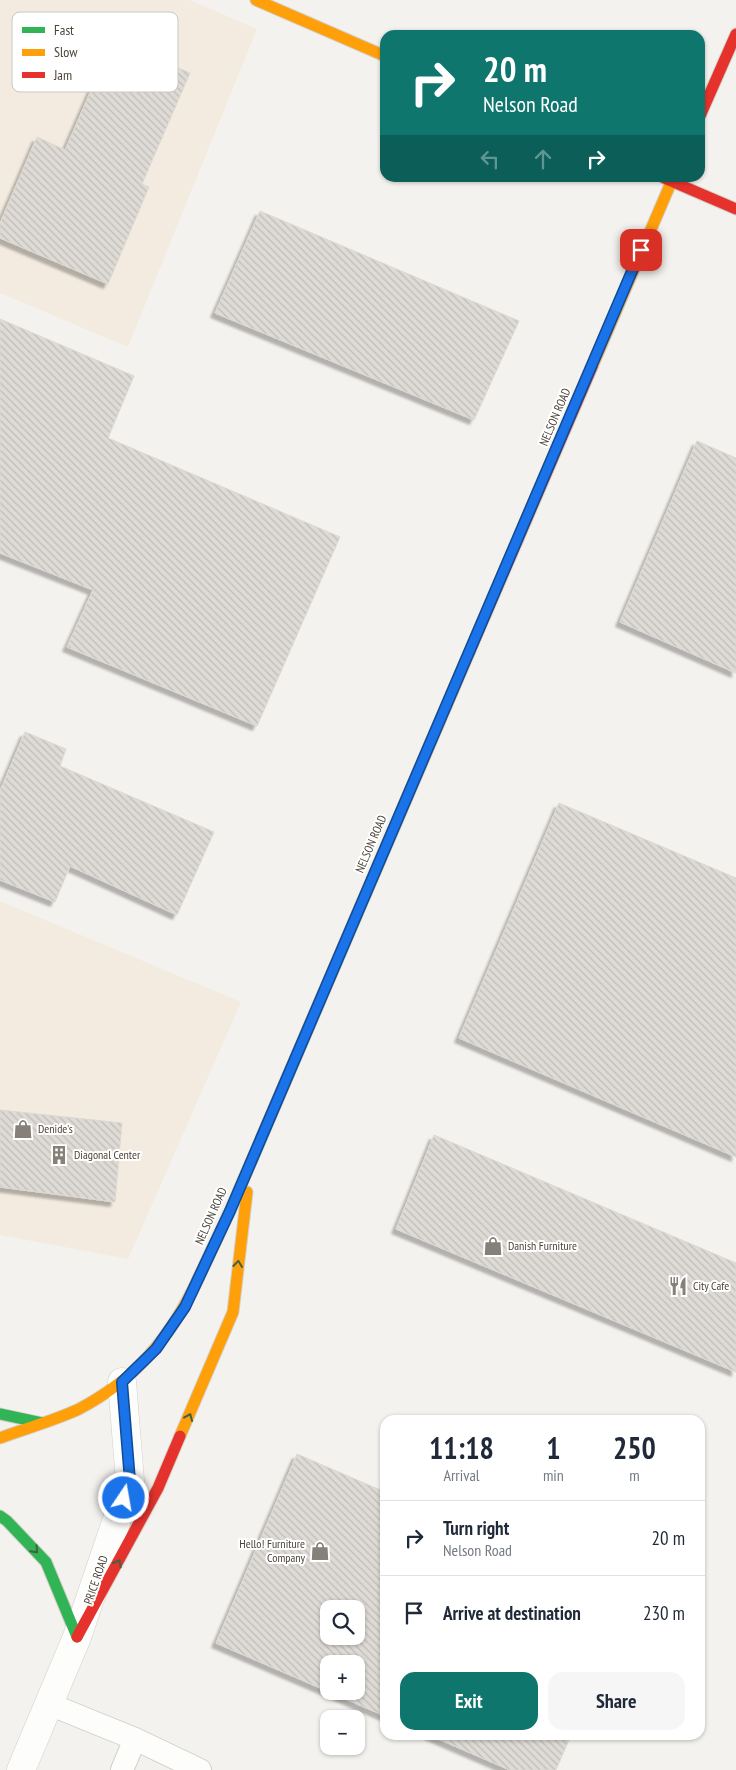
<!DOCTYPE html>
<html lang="en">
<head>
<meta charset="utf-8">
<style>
	:root { --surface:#fff; --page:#f6f6f7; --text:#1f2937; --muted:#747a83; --line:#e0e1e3; --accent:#0f766e }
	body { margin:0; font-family:"PT Sans Narrow",sans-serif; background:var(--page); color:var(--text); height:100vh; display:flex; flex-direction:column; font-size:19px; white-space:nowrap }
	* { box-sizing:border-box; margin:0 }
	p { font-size:16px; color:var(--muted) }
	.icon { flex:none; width:28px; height:28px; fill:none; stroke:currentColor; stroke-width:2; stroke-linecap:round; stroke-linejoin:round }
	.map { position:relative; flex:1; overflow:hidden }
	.panel { position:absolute; left:380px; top:1415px; width:325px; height:325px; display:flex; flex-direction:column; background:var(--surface); border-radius:15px; box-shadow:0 1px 4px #0004 }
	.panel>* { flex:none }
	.banner { position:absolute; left:380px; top:30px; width:325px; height:152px; border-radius:15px; box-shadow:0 1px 4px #0004; background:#0f766e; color:#fff; overflow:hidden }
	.buttons { position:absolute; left:320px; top:1600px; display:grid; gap:10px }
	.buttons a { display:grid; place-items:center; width:45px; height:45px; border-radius:10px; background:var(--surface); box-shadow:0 1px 4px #0004; font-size:25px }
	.pin { position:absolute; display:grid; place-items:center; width:42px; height:42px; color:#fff; margin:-21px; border-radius:10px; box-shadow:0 2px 8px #0006 }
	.me { position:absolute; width:55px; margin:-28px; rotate:12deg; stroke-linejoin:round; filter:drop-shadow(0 0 4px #0008) }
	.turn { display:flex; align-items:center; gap:18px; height:105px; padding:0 20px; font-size:22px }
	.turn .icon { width:65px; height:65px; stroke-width:2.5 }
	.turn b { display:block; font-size:35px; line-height:42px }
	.lanes { display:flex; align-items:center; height:48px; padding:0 20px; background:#0003; justify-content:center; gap:25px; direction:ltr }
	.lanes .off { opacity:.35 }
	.eta { display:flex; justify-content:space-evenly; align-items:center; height:85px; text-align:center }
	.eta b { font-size:30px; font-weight:700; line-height:35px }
	.button { display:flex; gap:10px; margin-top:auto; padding:10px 20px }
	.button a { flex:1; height:58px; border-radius:15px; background:var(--accent); color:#fff; font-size:20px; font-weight:700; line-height:58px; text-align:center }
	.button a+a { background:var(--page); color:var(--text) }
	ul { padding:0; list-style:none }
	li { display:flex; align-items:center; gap:15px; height:75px; padding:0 20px; border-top:1px solid var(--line) }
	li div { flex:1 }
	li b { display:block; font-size:19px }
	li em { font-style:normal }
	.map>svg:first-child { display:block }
	.commercial { fill:#f3ebdf }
	.building { fill:url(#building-back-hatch); stroke:#dcd9d4; fill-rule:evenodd; filter:url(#shadow) }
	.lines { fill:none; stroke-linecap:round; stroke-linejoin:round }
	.lane-casing { stroke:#d2d0cb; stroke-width:24 }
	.street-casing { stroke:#d2d0cb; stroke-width:29 }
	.fast-casing { stroke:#d3cfc5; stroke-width:13 }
	.slow-casing { stroke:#d3cfc5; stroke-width:13 }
	.jam-casing { stroke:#d3cfc5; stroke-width:13 }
	.lane { stroke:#fdfdfc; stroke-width:22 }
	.street { stroke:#fdfdfc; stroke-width:28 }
	.fast { stroke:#30b455; stroke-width:11 }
	.slow { stroke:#ff9f0a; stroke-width:11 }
	.jam { stroke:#e5322d; stroke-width:11 }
	.oneway { stroke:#446040 }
	.route-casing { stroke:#114b97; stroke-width:12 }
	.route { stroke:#1a73e8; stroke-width:9 }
	.labels { text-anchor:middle; stroke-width:4; stroke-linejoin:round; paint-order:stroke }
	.street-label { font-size:12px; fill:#4b4439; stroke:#fff }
	.poi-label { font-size:12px; fill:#4b4439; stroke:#fff; text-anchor:start }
	.key { fill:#fff; stroke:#c9c7c4; stroke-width:1 }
	.key-label { font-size:14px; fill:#4b4439 }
</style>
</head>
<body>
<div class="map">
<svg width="736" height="1770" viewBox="0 0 736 1770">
	<defs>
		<pattern id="building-back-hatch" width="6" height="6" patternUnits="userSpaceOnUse" patternTransform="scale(1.25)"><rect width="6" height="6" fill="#dedbd6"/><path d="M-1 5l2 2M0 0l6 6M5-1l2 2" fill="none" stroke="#c0bdb8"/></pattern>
		<filter id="shadow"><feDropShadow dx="-4.5" dy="4.5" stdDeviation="1" flood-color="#0004"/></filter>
	</defs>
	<rect width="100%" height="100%" fill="#f4f2ee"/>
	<g class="commercial">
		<path d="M0,0H190L257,29L128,347L0,293Z"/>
		<path d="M0,901L241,1002L128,1259L0,1235Z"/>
	</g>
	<g class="building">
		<path d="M113,40L190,73L142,184L149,187L108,284L0,238V223L37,137L65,150Z"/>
		<path d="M260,211L519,321L474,420L215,313Z"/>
		<path d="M0,319L134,376L108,438L340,537L257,726L67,647L93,590L0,553Z"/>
		<path d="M697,441L736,458V673L620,622Z"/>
		<path d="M25,732L66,749L60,766L214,832L177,915L70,866L55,902L0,880V791Z"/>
		<path d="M559,803L736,878V1157L459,1038Z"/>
		<path d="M0,1110L122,1123L115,1202L0,1187Z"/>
		<path d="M434,1135L736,1263V1372L396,1229Z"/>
		<path d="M297,1454L385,1492V1716L216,1643ZM329,1609H356V1636H329ZM329,1664H356V1691H329Z"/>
		<path d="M429,1735H571L556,1770H510Z"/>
	</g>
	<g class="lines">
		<g class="lane-casing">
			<g id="lane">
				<path d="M49,1704L135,1739L200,1770"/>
				<path d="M122,1770L135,1739"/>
			</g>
		</g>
		<g class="street-casing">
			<path id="street" d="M21,1770L77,1637L130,1481L122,1382"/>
		</g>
		<g class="fast-casing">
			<g id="fast">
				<path d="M198,1279L230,1211L355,919"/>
				<path d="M0,1414L42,1423"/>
				<path d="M0,1516L7,1521L46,1562L77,1637"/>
			</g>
		</g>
		<g class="slow-casing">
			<g id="slow">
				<path d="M256,0L385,56"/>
				<path d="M592,367L673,178"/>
				<path d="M355,919L469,653"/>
				<path d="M180,1436L233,1312L247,1192"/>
				<path d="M0,1438C24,1429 56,1420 79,1409C136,1379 171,1337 198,1279"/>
			</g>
		</g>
		<g class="jam-casing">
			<g id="jam">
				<path d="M700,116L736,34"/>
				<path d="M664,178L736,209"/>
				<path d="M469,653L592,367"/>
				<path d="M77,1637L158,1488L180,1436"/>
			</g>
		</g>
		<use href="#lane" class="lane"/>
		<use href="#street" class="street"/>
		<use href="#fast" class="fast"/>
		<use href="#slow" class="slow"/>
		<use href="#jam" class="jam"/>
	</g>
	<defs><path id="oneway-chevron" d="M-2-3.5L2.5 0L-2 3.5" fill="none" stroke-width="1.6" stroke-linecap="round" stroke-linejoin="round" transform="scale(1.25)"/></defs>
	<g class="oneway">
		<use href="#oneway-chevron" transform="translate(238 1264) rotate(-83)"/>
		<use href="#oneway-chevron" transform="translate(189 1417) rotate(-67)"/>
		<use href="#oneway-chevron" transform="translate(35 1550) rotate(47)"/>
		<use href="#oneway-chevron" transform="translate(118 1563) rotate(-61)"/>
	</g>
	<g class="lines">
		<g class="route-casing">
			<path id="route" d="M124,1498L130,1481L122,1382L156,1349L185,1307L230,1211L641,250"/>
		</g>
		<use href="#route" class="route"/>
	</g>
	<defs>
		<g id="shop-bare" transform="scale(1.5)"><path d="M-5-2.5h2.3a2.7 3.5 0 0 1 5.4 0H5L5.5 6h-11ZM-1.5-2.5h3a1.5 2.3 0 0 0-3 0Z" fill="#868178" stroke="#fff" stroke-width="2.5" paint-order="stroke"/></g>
		<g id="building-bare" transform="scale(1.5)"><path d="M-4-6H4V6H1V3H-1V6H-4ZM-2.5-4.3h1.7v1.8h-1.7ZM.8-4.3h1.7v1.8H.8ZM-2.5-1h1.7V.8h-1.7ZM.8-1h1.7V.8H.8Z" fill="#868178" stroke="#fff" stroke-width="2.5" paint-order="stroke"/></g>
		<g id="restaurant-bare" transform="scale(1.5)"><path d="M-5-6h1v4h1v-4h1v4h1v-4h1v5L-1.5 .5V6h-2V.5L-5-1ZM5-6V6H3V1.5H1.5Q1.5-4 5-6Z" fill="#868178" stroke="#fff" stroke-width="2.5" paint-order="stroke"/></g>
	</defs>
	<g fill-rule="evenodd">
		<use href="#shop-bare" x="23" y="1129"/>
		<use href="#building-bare" x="59" y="1155"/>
		<use href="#shop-bare" x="493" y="1246"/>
		<use href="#restaurant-bare" x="678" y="1286"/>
		<use href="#shop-bare" x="320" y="1551"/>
	</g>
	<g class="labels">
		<g class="street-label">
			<text transform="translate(555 417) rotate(-67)" y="4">NELSON ROAD</text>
			<text transform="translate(371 844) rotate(-67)" y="4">NELSON ROAD</text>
			<text transform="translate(211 1216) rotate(-66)" y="4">NELSON ROAD</text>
			<text transform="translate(96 1580) rotate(-71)" y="4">PRICE ROAD</text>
		</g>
		<g class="poi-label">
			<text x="38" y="1133">Denide's</text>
			<text x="74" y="1159">Diagonal Center</text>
			<text x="508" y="1250">Danish Furniture</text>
			<text x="693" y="1290">City Cafe</text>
			<text x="305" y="1548" text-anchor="end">Hello! Furniture<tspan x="305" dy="14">Company</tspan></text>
		</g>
	</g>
	<rect x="12" y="12" width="166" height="80" rx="8" class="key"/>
	<rect x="22" y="27" width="23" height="6" fill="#30b455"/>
	<rect x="22" y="49" width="23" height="7" fill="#ff9f0a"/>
	<rect x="22" y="72" width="23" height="6" fill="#e5322d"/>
	<g class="key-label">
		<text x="54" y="35">Fast</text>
		<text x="54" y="57">Slow</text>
		<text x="54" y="80">Jam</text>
	</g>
</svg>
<div class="buttons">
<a><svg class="icon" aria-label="search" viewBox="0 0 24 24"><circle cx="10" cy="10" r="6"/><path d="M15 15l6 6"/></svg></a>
<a>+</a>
<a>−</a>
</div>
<div class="pin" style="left:641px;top:250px;background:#d93025"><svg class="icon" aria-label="arrive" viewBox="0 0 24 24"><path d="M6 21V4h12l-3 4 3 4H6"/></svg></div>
<svg class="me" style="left:124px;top:1498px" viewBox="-20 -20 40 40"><circle r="17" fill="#1a73e8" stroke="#fff" stroke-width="3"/><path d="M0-11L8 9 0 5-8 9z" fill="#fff"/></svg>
<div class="banner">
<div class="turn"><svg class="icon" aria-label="right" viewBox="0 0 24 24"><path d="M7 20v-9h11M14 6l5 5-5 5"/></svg><div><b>20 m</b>Nelson Road</div></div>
<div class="lanes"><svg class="icon off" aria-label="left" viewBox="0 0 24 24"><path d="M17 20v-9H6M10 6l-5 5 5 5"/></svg><svg class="icon off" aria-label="ahead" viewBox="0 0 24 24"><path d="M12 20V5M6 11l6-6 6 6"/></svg><svg class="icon" aria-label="right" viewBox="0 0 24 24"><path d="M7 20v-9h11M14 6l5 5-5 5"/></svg></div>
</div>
<section class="panel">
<div class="eta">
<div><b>11:18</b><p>Arrival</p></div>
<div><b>1</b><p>min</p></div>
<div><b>250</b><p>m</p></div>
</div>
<ul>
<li><svg class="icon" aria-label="right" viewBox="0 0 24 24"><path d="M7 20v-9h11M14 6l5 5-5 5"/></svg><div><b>Turn right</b><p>Nelson Road</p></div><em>20 m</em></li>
<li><svg class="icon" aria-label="arrive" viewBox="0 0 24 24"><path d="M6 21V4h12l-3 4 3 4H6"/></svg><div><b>Arrive at destination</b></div><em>230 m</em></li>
</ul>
<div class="button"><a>Exit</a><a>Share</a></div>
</section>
</div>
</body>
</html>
